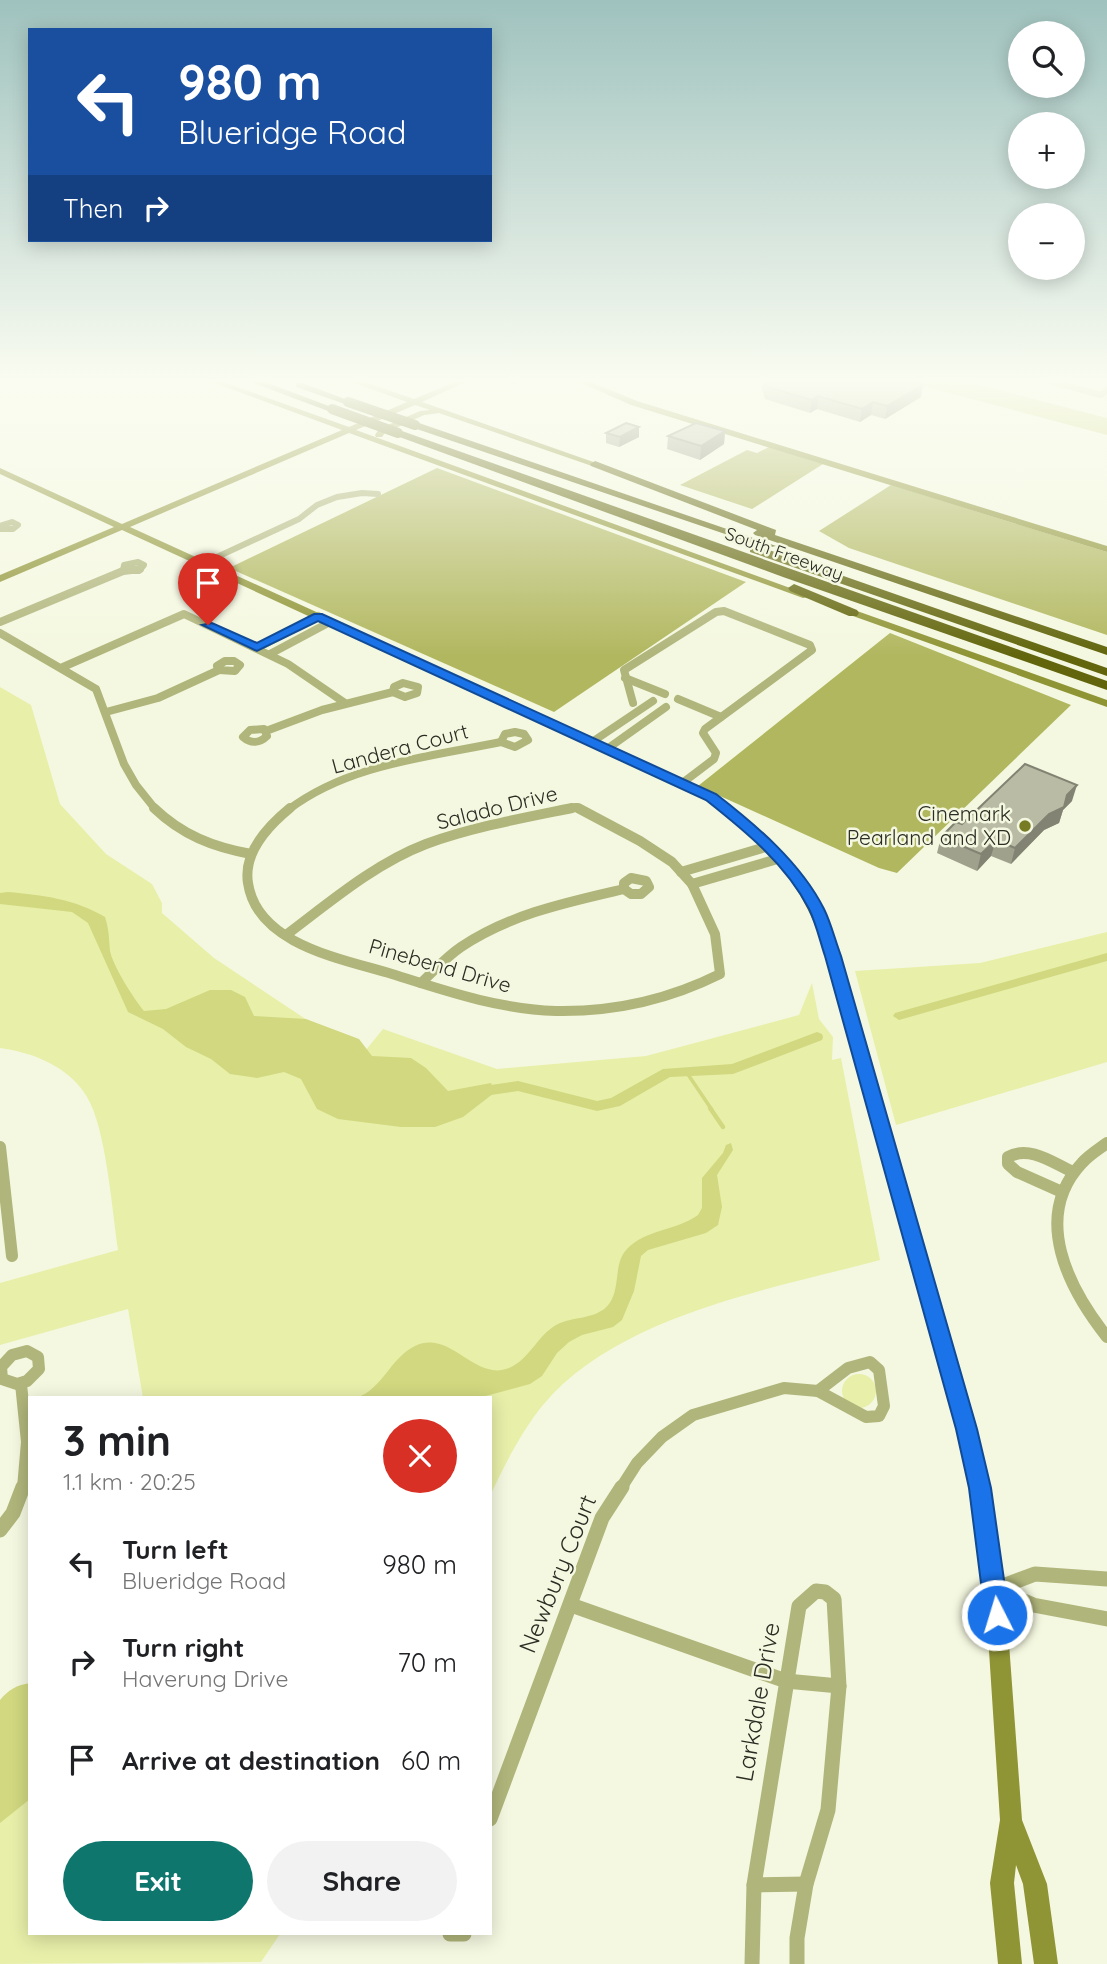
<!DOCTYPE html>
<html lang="en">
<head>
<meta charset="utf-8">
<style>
	:root { --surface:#fff; --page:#f2f2f2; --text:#202124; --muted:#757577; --accent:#0f766e }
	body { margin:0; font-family:Quicksand,sans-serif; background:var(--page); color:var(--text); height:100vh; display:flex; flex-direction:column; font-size:26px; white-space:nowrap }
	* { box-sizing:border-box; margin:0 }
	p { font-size:23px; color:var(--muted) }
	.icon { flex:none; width:38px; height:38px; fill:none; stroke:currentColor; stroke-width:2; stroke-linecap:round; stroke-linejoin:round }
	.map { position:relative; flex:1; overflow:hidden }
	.details { position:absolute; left:28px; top:1396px; width:464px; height:539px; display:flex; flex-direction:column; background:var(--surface); border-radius:0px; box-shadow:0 4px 18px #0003 }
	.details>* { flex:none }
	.banner { position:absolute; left:28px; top:28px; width:464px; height:214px; border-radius:0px; box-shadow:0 4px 18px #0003; background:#1a4fa0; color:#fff; overflow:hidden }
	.tools { position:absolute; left:1008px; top:21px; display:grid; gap:14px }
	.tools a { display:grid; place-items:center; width:77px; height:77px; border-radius:50%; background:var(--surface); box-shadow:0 4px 18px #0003; font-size:35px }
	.pin { position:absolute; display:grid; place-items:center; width:60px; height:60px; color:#fff; margin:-72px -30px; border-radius:50% 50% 50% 0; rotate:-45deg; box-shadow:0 0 7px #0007 }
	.pin .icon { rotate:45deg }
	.me { position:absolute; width:77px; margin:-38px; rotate:355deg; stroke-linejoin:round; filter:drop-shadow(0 0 5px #0008) }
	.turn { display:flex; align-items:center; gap:24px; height:147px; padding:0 35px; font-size:32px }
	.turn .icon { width:91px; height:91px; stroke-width:2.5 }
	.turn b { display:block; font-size:49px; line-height:60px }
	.then { display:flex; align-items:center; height:66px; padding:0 35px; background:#0003; gap:14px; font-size:26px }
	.round { display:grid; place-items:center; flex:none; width:74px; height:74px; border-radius:37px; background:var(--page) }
	.headline { display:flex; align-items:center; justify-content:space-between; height:119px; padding:0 35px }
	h1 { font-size:42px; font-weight:700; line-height:52px }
	.primary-button { display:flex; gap:14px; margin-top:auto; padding:14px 35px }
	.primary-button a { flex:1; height:80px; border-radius:42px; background:var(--accent); color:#fff; font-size:28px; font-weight:700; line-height:80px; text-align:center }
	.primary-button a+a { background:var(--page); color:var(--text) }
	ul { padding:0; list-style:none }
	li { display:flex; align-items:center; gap:21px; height:98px; padding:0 35px }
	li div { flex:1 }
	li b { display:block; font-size:26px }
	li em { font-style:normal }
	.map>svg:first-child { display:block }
	.green { fill:#e8efa9 }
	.forest { fill:#b1b75f }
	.water { fill:#d1d87f }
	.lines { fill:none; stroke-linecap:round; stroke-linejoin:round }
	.stream-far1 { stroke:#d1d87f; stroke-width:3.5 }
	.stream { stroke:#d1d87f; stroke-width:4.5 }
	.canal { fill:#d1d87f; fill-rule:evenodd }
	.street-far4 { stroke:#b0b57b; stroke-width:6 }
	.street-far3 { stroke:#b0b57b; stroke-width:8 }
	.street-far2 { stroke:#b0b57b; stroke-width:10 }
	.street-far1 { stroke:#b0b57b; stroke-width:12 }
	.street { stroke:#b0b57b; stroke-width:15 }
	.secondary { fill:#8f9435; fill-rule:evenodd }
	.highway { fill:#62650c; fill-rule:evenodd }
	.highway-bridge { stroke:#62650c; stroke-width:10 }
	.wall { fill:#9fa18d }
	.shaded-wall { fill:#828373 }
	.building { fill:#b9bba4; stroke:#828373; stroke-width:2 }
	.route { fill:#1a73e8; stroke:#114b97; stroke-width:2 }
	.poi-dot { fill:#767b24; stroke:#f5f8e0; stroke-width:2.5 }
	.labels { text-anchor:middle; stroke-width:5; stroke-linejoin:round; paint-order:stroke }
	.far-street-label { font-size:18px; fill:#2b2c23; stroke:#f5f8e0 }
	.street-label { font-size:21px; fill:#2b2c23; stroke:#f5f8e0 }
	.poi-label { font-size:21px; fill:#2b2c23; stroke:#f5f8e0; text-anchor:end }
	.near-street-label { font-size:24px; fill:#2b2c23; stroke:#f5f8e0 }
</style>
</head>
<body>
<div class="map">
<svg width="1107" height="1964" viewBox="0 0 1107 1964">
	<rect width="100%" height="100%" fill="#f5f8e0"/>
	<g class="green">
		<path d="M0,687L31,705L60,804L106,854L152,884L162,903V913L214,958L361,1056L383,1029L497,1069L646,1056L799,1015L812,983L819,1019L833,1037L832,1060L841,1058L880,1260C772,1289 618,1315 543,1405C521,1432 505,1464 490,1496V1398H143L128,1309L0,1345V1283L118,1250C112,1210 106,1128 87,1097C70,1067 32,1052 0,1048Z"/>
		<path d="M1107,932V1062L896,1125L855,971L980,963Z"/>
		<circle cx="859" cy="1391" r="17"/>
		<path d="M30,1754V1934H280L261,1962L0,1964V1774Z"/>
	</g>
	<g class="forest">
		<path d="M769,447L823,464L752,509L680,485L747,450L757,453Z"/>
		<path d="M437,468L746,582L554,712L229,568Z"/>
		<path d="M891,485L1107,552V635L849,548L819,531Z"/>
		<path d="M890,633L1071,705L897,873L879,868L698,786Z"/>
	</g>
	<g class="water">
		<path d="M905,381H964L1107,418V435Z"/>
		<path d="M8,892C42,895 75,899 105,917C109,929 109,939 110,951C113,966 134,999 144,1011L166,1009L210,990H231L245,997L254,1016L306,1019L359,1039L372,1056L411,1058L426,1068L448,1091L491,1083L494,1093L463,1117L435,1127H401L338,1119L317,1109L301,1079L284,1072L257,1078L230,1074L211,1059L186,1047L163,1029L128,1012L88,923L72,912L0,904V893Z"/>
		<path d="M731,1143L733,1150L717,1175L722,1207L718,1225L706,1233L648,1250L641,1256L634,1291L622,1320L613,1327L582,1335L569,1342L557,1353L542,1376L530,1384L478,1398H356C383,1389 390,1358 415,1346C451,1329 474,1382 509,1368C530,1359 537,1336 556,1325C572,1316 597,1320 609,1304C621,1288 613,1263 627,1249C646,1229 676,1231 698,1215L702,1208V1178L723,1153L726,1145Z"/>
		<path d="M30,1683V1799L0,1823V1700C8,1690 17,1685 30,1683Z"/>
	</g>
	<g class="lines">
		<path class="stream-far1" d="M685,1070L712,1110"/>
		<path class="stream" d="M710,1108L723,1127"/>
		<g class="canal">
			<path d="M1107,953V961L899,1020L893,1016L895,1013Z"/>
			<path d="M817,1032L822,1034L823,1037L822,1040L733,1074L670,1077L620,1106L597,1111L518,1091L477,1097L472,1095L470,1092L472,1089L477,1087L518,1081L597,1101L611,1098L663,1069L732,1064Z"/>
		</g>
		<g class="street-far4">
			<path d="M1049,381L1101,395L1107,390"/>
			<path d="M0,526L12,522L18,525L13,529H0"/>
			<path d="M138,562L144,565L139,571H123L124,565Z"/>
			<path d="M204,563L299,519L317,505L337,497L362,493L378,494"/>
		</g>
		<g class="street-far3">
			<path d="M123,571L140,569"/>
			<path d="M0,622L123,571"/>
			<path d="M0,633L96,689L124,764L136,785L156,810"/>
			<path d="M257,648L318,616"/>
			<path d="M270,654L330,622"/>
			<path d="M225,661H234L240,665L235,671L219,670L217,666Z"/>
			<path d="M63,667L184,614L288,664L345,703"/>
			<path d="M625,678L665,694"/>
			<path d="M403,683L418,687L417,693L405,697L393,692L394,687Z"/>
			<path d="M678,699L721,717"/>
			<path d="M633,703L624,670L716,612L724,611L810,645L812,650L705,729L703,733L716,753L714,759L681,784"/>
			<path d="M106,712L158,698L219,670"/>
			<path d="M264,729L267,736C260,743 251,744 243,737L250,730Z"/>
			<path d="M266,731L322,710L393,692"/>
			<path d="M515,732L524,734L528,740L515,747L501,742L505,734Z"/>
			<path d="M592,742L653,701"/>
			<path d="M607,749L666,707"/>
			<path d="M288,810C348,764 429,757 501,742"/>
			<path d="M563,810L576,807L581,810"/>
		</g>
		<g class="street-far2">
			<path d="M154,808C182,835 213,847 251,854"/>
			<path d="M290,808C268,826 243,852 248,883C257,945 343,959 392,974C446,991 498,1009 556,1011C614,1012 668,1000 720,974L715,934L692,884L672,862L640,841L578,808"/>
			<path d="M681,872L769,846"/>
			<path d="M631,878L646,881L649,887L641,894H631L624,889V883Z"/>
			<path d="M692,884L781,858"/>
			<path d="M286,935C330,902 374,864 426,844C473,827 523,818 572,808"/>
			<path d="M421,983C434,971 446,957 461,947C510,914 568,902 624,889"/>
		</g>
		<g class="street-far1">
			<path d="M1107,1143C1099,1149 1089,1155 1082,1163C1031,1217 1069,1289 1107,1337"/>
			<path d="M0,1147L12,1256"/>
			<path d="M1062,1192L1017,1172L1008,1164V1157C1030,1145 1053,1163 1073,1172"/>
			<path d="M27,1351L38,1357L39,1369L27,1381L17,1384L2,1379L1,1367L12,1355Z"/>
			<path d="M870,1362L879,1370L884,1406L879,1416L866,1417L818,1391L848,1368Z"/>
			<path d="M21,1384L27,1442L23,1488"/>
			<path d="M621,1488L637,1463L662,1437L693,1415L784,1388L818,1391"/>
		</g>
		<g class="street">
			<path d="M0,1530L13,1513L23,1487"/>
			<path d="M995,1589L1035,1574L1107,1579"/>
			<path d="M996,1589L1033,1605L1107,1619"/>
			<path d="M571,1605L786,1681L839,1686"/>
			<path d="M490,1819L602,1518L622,1487"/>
			<path d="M754,1885L806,1884"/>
			<path d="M450,1934H464"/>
			<path d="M752,1964L754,1885L799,1606L816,1591L825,1592L834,1599L839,1686L828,1810L806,1884L797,1938V1964"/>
		</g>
		<g class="secondary">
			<path d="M209,381H220L349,427L407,402L349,381H361L414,399L457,381H468L422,402L599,464L592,466L439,413L424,415L385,433L382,437H376L375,435L379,429L420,411L430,410L415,405L356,430L812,596L803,598L349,433L130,527L715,794C778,843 816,879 840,956L975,1429L990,1488L1005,1589L1022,1820L1047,1884L1058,1964H1034L1023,1884L1016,1865L1014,1883L1022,1964H998L990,1883L1000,1820L985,1589L970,1488L957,1429L826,956C803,880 767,847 707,800L122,530L0,582V575L114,527L0,474V468L122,524L342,430Z"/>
			<path d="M577,381H588L637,401L1107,546V552L631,405Z"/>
			<path d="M843,606L1107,700V707L839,611V607Z"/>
		</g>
		<g class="highway">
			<path d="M248,381H262L337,409L328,411Z"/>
			<path d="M296,383H302L353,402L345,404L296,387Z"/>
			<path d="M411,423H419L776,546L766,548L411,427Z"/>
			<path d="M394,431H402L1107,681V690L783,577L394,435Z"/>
			<path d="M595,461L776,530L775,535L1107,647V655L755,535L753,533L757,530L591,466L590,464Z"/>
			<path d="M750,546H758L1107,668V676L750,552Z"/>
			<path d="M794,584L857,610L859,613L857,616H849L790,591L788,588Z"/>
		</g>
		<g class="highway-bridge">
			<path d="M348,402L415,425"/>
			<path d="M332,409L398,433"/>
		</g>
	</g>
	<g class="wall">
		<path d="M506,381H520L518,384L506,383Z"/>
		<path d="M763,381H910L921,397L885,419L871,415L860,422L817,409L810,413L765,399L762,389Z"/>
		<path d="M725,431L724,444L700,460L667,449L668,436Z"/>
		<path d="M606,433L639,437L619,447L606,443Z"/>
		<path d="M1072,801L1063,810L1059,823L1044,830L1011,864L991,856L977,871L937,853L941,837L962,824Z"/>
	</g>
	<g class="shaded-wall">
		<path d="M923,385L921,397L885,419L887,406Z"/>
		<path d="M818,396L817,409L810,413L812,400Z"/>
		<path d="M873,402L871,415L860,422L862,409Z"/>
		<path d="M639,427V437L619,447L620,437Z"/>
		<path d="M725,431L724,444L700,460L701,446Z"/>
		<path d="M1077,785L1072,801L1063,810L1059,823L1044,830L1011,864L1015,848Z"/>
		<path d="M996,840L991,856L977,871L981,854Z"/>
	</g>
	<g class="building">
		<path d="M765,381H910L923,385L887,406L873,402L862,409L818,396L812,400L791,394L766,386Z"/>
		<path d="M626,423L639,427L620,437L606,433Z"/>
		<path d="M696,423L725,431L701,446L668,436Z"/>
		<path d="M1025,764L1077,785L1067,795L1064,807L1049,814L1015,848L996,840L981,854L941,837L956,822L962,824Z"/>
	</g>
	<linearGradient id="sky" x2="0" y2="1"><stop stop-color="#9fc2be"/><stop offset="0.58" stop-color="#fafcf1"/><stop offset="1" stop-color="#fafcf1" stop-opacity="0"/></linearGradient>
	<rect width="1107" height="656" fill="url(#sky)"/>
	<path class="route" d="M314,614H322L716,794C756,825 801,863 824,909C831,923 835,940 841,956L977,1429L991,1488L1009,1615L1005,1623L997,1626L989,1623L985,1615L969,1488L956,1429L825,956C820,941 816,923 809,909C786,864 745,831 706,800L318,621L257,651L202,625L212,623L257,643Z"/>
	<circle class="poi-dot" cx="1025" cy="826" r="7"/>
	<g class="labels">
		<g class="far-street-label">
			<text transform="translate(784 554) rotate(20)" y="6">South Freeway</text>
		</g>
		<g class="street-label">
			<text transform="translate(400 749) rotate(-15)" y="7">Landera Court</text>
			<text transform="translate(497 808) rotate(-14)" y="7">Salado Drive</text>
			<text transform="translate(440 966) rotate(16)" y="7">Pinebend Drive</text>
		</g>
		<g class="poi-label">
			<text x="1011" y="821">Cinemark<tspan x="1011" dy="24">Pearland and XD</tspan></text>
		</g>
		<g class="near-street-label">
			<text transform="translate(558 1574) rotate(-68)" y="8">Newbury Court</text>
			<text transform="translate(758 1702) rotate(-80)" y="8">Larkdale Drive</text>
		</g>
	</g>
</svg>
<div class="tools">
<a><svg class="icon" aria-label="search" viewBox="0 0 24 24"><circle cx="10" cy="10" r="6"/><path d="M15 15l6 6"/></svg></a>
<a>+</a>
<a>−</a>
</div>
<div class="pin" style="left:208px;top:625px;background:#d93025"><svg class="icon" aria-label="arrive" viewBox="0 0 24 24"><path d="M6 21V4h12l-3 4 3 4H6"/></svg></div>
<svg class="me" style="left:997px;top:1615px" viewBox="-20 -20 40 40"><circle r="17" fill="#1a73e8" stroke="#fff" stroke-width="3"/><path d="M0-11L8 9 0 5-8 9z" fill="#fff"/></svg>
<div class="banner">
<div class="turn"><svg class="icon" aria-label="left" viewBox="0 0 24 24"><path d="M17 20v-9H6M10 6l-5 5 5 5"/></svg><div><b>980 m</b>Blueridge Road</div></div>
<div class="then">Then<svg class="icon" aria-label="right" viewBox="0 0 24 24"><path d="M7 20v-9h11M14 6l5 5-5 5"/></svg></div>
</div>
<section class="details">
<div class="headline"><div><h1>3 min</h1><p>1.1 km · 20:25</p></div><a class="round" style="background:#d93025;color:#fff"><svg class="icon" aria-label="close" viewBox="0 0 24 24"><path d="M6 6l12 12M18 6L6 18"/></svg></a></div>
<ul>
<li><svg class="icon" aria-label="left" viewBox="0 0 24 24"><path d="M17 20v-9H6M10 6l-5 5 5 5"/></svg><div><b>Turn left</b><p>Blueridge Road</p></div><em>980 m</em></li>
<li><svg class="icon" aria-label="right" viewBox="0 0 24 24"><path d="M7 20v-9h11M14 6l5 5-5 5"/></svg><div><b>Turn right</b><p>Haverung Drive</p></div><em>70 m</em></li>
<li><svg class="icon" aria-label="arrive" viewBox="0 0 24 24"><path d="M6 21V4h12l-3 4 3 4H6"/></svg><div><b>Arrive at destination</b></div><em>60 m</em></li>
</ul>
<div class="primary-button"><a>Exit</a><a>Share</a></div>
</section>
</div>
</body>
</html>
